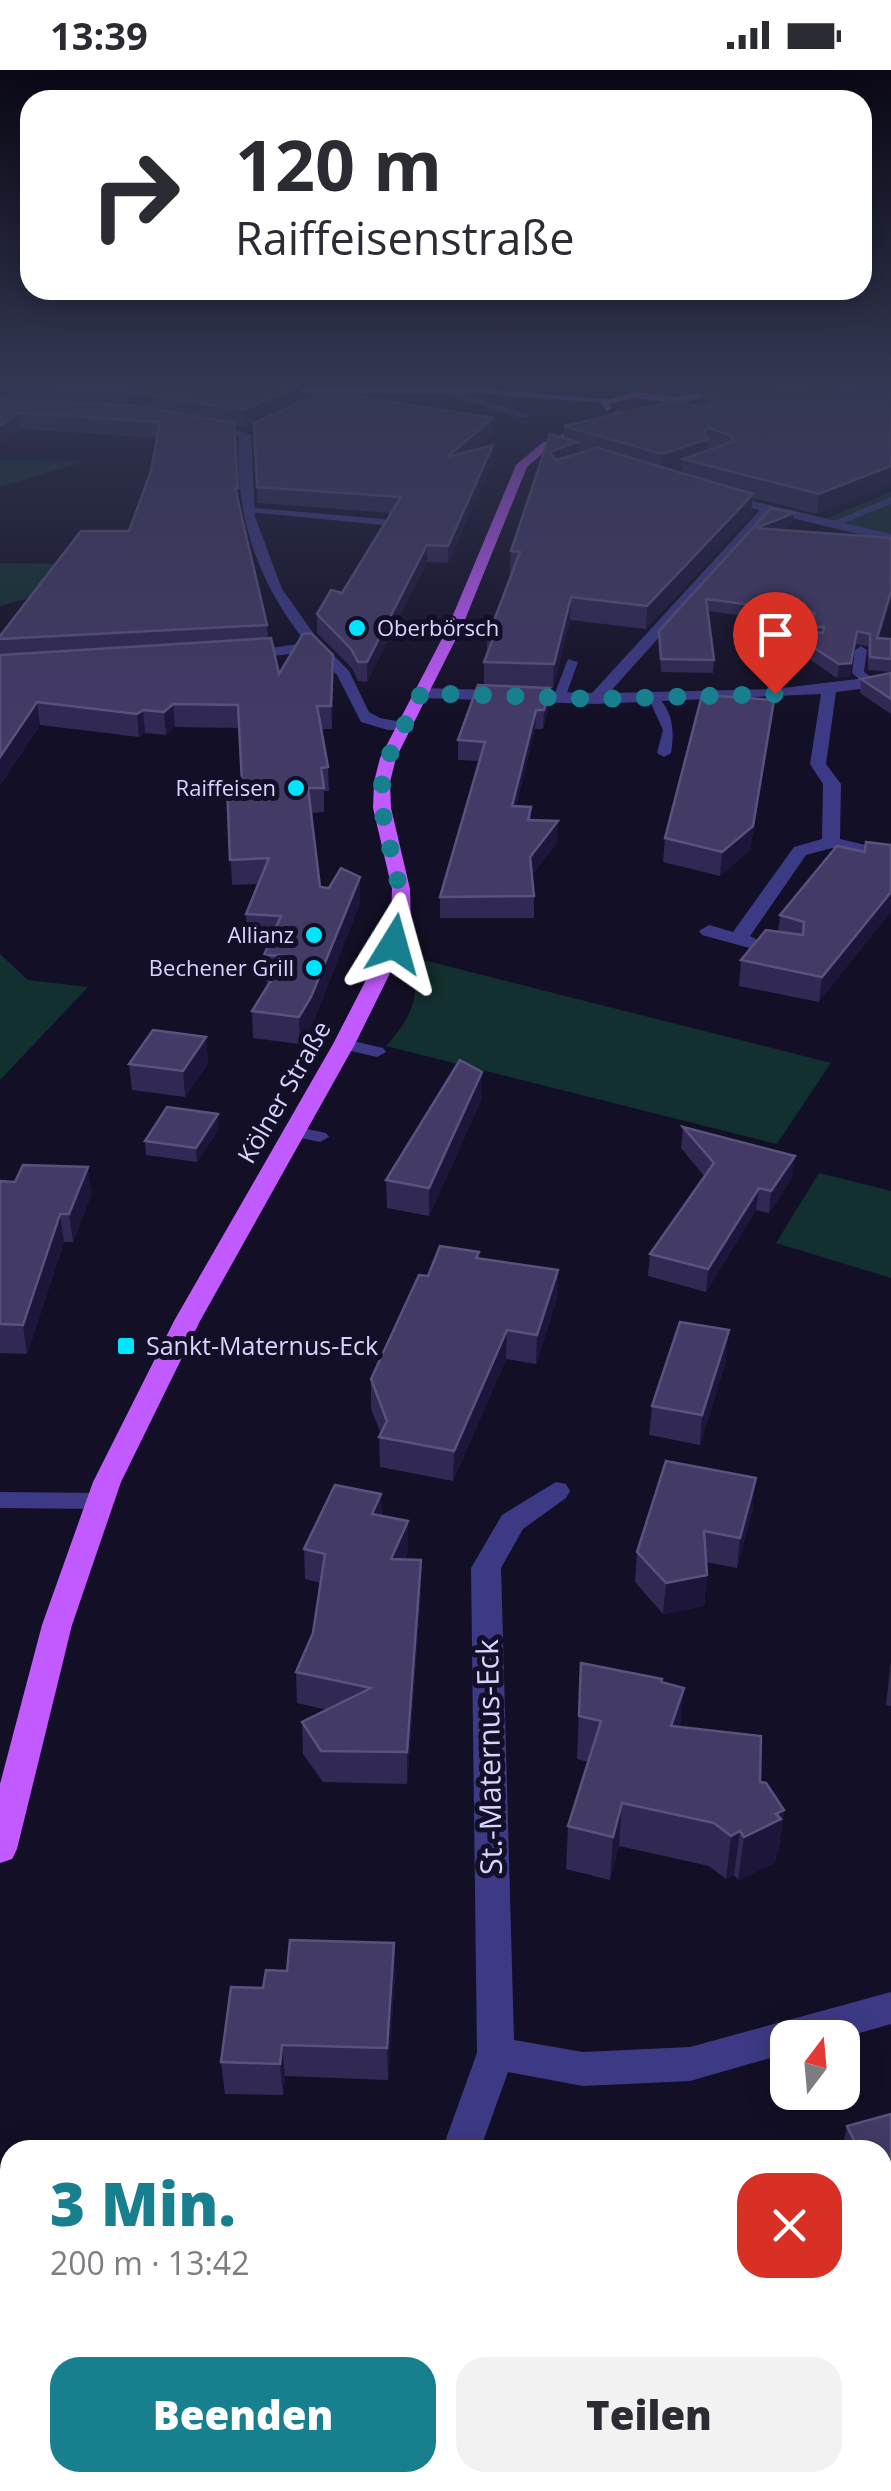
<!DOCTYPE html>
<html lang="de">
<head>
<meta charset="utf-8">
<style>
	:root { --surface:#fff; --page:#f2f2f3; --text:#2b2b33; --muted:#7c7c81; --accent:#187f8f }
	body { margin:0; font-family:"Open Sans",sans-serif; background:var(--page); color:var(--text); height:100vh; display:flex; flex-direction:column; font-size:38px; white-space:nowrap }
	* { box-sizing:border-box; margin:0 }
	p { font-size:32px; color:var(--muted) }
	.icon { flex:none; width:55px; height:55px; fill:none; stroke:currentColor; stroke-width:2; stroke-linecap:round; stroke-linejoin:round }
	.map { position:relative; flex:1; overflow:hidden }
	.side { position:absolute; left:0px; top:2070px; width:892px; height:352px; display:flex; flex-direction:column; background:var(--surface); border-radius:30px 30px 0 0; box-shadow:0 5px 25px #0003 }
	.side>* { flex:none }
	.hud { position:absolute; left:20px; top:20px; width:852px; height:210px; border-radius:30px; box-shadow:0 5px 25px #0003; background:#fff; color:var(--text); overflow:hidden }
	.needle { width:65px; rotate:16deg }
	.controls { position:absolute; left:770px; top:1950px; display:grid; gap:20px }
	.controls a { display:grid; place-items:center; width:90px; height:90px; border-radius:20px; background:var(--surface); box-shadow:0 5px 25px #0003; font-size:50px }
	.pin { position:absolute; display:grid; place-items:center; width:85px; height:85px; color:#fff; margin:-102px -42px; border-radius:50% 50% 50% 0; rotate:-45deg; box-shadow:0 0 10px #0007 }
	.pin .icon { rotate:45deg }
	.me { position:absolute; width:110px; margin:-55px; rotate:8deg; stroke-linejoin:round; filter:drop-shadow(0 0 8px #0008) }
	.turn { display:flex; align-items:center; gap:35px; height:210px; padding:0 50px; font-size:45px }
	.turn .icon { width:130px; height:130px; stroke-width:2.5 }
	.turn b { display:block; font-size:70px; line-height:85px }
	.round { display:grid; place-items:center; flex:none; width:105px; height:105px; border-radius:30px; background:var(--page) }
	.head { display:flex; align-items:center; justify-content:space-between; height:170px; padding:0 50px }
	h1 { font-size:60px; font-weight:800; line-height:75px; color:var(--accent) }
	.button { display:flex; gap:20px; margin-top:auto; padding:20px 50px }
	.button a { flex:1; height:115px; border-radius:30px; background:var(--accent); color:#fff; font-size:40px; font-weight:800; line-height:115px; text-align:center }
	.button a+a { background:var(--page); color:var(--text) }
	.status { display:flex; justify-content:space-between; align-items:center; height:70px; padding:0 50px; background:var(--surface); direction:ltr }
	.status svg { height:28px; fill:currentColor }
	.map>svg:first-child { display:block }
	.green { fill:#12302f }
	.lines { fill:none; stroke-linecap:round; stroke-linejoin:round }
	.path { stroke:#2fb8b0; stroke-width:2.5; stroke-dasharray:2.5 4; stroke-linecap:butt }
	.lane { fill:#3d3a85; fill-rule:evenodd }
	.street { fill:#3d3a85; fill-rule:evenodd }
	.secondary { fill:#6f6bff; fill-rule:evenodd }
	.primary { fill:#c25bff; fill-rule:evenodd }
	.wall { fill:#312854; fill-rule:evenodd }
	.shaded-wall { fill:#1d163a }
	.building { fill:#433a66; stroke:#5a527e; stroke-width:2.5 }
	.route { stroke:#187f8f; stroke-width:18; stroke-dasharray:0 32.4 }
	.poi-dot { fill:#00e5ff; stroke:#130f26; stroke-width:4 }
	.labels { text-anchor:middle; stroke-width:10; stroke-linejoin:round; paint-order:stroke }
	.far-poi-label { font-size:22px; fill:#d9d4ff; stroke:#130f26; text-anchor:end }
	.street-label { font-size:25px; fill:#d9d4ff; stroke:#130f26 }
	.poi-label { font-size:25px; fill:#d9d4ff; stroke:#130f26; text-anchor:start }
	.near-street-label { font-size:30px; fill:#d9d4ff; stroke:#130f26 }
</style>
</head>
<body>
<div class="status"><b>13:39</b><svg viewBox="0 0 49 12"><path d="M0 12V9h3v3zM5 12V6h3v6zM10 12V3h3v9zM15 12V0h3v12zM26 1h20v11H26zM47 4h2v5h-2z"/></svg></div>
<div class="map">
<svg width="891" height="2421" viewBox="0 0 891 2421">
	<rect width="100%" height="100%" fill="#130f26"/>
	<g class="green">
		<path d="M477,310H718L608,317Z"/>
		<path d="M0,390L86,391L0,417Z"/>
		<path d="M891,422V465L823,450Z"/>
		<path d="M0,493L77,494L60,519L0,536Z"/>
		<path d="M0,884L28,910L88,917L0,1010Z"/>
		<path d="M419,889L831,993L777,1074L386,976C399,962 413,943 415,923C416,911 415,901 419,889Z"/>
		<path d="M819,1103L891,1121V1208L776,1173Z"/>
	</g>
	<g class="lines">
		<path class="path" d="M220,310L244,313"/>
		<g class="lane">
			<path d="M14,310H62L11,315Z"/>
			<path d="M652,316L732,320L736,323L732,326L653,322L635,328L631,325Z"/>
			<path d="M445,318L528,344L529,346L522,348L442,323Z"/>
			<path d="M891,427V434L834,457L825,455Z"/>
			<path d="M244,437L383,449L388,452L383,455L248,442Z"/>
			<path d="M861,576L867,580L864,602L875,610V616H867L852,603L855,580Z"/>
			<path d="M568,589L578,592L565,628L555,631L553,628Z"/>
			<path d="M655,625C673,639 675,662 671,683L664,687L657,683L663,660L649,629Z"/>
			<path d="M344,969L383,978L386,982L377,987L338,978V970Z"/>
			<path d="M293,1056L326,1063L329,1067L320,1072L287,1065L284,1061Z"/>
			<path d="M0,1422L101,1423L109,1426L112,1431L109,1436L101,1439L0,1438Z"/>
		</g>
		<g class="street">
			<path d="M0,310L34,320L29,323L0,314Z"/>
			<path d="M204,352L251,364L255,447L282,519L316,567L349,601L369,642L380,648L413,654V660H388L361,652L337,605L313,581L241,590L234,586L241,582L306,573C256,509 235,447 239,366L200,357Z"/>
			<path d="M719,423L891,464V472L771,443L609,623L774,619L891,605V615L836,622L826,694L841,714L840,769L891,781V791L832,778L806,785L750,866L763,873L753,879L702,865L699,861L709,855L733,862L794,777L822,769L823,714L810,694L821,624L595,634L421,628L413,623L421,618L592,623L760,440L715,430Z"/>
			<path d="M556,1412L566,1414L570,1421L566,1428L523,1459L501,1498L514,1970L583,1982L690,1977L891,1922V1954L842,1968H788V1983L690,2011L583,2016L508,2002L480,2080H442L477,1983L471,1498L502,1445Z"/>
			<path d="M362,2412H406L404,2421H360Z"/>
		</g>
		<path class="secondary" d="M268,318H481L612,330L607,333L481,324L264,323Z"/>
		<g class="primary">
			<path d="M787,310H812L675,333L635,328L610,334L612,338L607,341L599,332L635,322L675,327Z"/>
			<path d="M617,341L627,343L550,377L527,397L462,557L396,688L390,712L391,738L410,819L411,853L404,875L355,974L200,1251L121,1412L72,1555L17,1779L12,1789L0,1793V1714L42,1555L93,1412L174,1251L333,974L384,875L391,853L392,819L373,738L374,712L380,688L448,557L516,395L542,373Z"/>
		</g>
	</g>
	<g class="wall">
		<path d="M62,310H206L195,312L300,316L301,332L244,356L234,355L239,436L267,555L268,568L279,604L333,585L332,659H321L328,697L329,721H324V742L311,743L320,817L329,818L360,807V833L312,955L300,974L253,968L252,941L270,912H266L264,885L270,872L247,870L246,844L258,814L232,815L227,714L242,713L239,658L175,657L166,665L145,663L139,667L40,655L0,715V566L129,461L151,401L157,368L20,359L0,373V314Z"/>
		<path d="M754,310H778L764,312L791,317V310H891V414L817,444L753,428L751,445L646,559L570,550L553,618H550L549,636L543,659H535L516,736L531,737V750L557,772L532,805L534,826V848H440V827L479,691L458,690V670L484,615V592L487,585V569L512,503H510L511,481L564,368V356L700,337L701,325L760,311ZM682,396V403L671,400Z"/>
		<path d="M254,353L493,364L474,380L493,375V391L448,493L427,492L367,612L358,611L352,598L317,563V544L342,523L391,443L258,433Z"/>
		<path d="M771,438L793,454L779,460L891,468V528L879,568L891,569V602L868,600V576L855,574L850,606L837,608L786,573L787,560L809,562L810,555L708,541L714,590L713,603L661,602L659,561Z"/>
		<path d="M891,603V644L860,623L861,609Z"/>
		<path d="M772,651L750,780L720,806L663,792L665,768Z"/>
		<path d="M891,775L819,932L739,916L741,890L778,862L780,845L865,782Z"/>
		<path d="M206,967L208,993L185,1027L132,1020L129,994Z"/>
		<path d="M482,1028L429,1146L387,1138L386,1110Z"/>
		<path d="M683,1057L792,1108L769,1143L756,1140L706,1222L648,1206L650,1184L704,1106L681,1078Z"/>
		<path d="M219,1058L197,1092L146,1085L145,1071Z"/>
		<path d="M88,1097L91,1125L73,1172H64L27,1284L0,1283V1111L15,1112Z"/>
		<path d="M479,1182V1189L558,1200L557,1228L536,1294L506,1289L453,1411L380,1397L379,1367L381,1364L371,1339V1309L428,1206Z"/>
		<path d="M726,1290L700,1375L649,1365L652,1336Z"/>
		<path d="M381,1424L382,1446L408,1451V1482L405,1490L421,1521L407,1714L323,1712L303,1684L302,1652L327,1640L297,1633L296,1602L313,1563L321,1513L305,1509L304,1479Z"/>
		<path d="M753,1438L737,1498L706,1492L707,1505L704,1536L663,1544L635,1512L637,1482Z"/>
		<path d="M891,1590V1636L886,1635Z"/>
		<path d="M581,1593L662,1612L680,1657L760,1712L784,1740L778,1784L776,1785L775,1793L738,1810L734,1805L726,1809L709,1796L619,1776L610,1810L566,1799L568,1756L588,1692L577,1689Z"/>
		<path d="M394,1873L395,1904L388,2010L285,2006L283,2025L225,2024L221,1992L263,1918L287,1901Z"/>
		<path d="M891,2044V2217L882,2199V2080H842L847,2056Z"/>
	</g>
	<g class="shaded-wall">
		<path d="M300,316L301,332L244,356L243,340Z"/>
		<path d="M18,343L20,359L0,373V356Z"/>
		<path d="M493,348V364L447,403V387Z"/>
		<path d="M709,358L706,388L683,389L682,396L661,403L662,384Z"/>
		<path d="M577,372L576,391L549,402V382Z"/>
		<path d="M493,375V391L448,493V476Z"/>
		<path d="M891,396V414L817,444L819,424Z"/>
		<path d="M753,424L751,445L646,559L647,536Z"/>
		<path d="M794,443L793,454L755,470L756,458Z"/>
		<path d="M427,475V492L367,612V592Z"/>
		<path d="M891,521V528L876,580L877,568Z"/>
		<path d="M571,527L570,550L553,618L554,594Z"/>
		<path d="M857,561L850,606L837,608L839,594Z"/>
		<path d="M333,585L334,607L332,659L331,636Z"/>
		<path d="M550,618L549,636L543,659L544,640Z"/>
		<path d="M774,630L772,651L750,780L720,806L722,782Z"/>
		<path d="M37,632L40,655L0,715V687Z"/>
		<path d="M173,634L175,657L166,665L164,642Z"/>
		<path d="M143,640L145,663L139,667L137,644Z"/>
		<path d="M536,640L535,659L511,756L512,736Z"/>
		<path d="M558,751L557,772L530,808V787Z"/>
		<path d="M360,807V833L312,955L300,974L299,947Z"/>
		<path d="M891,822V842L819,932L822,907Z"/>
		<path d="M206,967L208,993L185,1027L183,1001Z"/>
		<path d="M482,1002V1028L429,1146V1118Z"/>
		<path d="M218,1044L219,1058L197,1092L196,1078Z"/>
		<path d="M795,1086L792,1108L769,1143L771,1121Z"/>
		<path d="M88,1097L91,1125L73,1172L69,1144Z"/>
		<path d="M759,1118L756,1140L706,1222L708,1199Z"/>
		<path d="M60,1144L64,1172L27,1284L23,1255Z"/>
		<path d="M558,1200L557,1228L536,1294L537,1265Z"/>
		<path d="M507,1260L506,1289L453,1411L454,1381Z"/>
		<path d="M729,1260L726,1290L700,1375L702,1345Z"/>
		<path d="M756,1408L753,1438L737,1498L740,1468Z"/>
		<path d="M381,1424L382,1454L372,1444Z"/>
		<path d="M408,1451V1482L392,1520L391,1489Z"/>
		<path d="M421,1490V1521L407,1714V1682Z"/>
		<path d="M707,1505L704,1536L663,1544L666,1513Z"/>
		<path d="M684,1618L680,1661L671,1656Z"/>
		<path d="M622,1733L619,1776L610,1810L613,1767Z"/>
		<path d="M784,1740L778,1784L776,1785L775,1793L738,1810L744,1767L776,1744Z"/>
		<path d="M740,1761L734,1805L726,1809L731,1766Z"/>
		<path d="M394,1873L395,1904L388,2010L387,1978Z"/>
		<path d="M282,1975L285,2006L283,2025L280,1994Z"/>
		<path d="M203,2412H214L213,2421H202Z"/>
	</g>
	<g class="building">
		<path d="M63,310H154L300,316L243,340L137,323L0,316V314Z"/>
		<path d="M762,311L786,317L891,321V396L819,424L683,389L734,371L732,366L709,358L704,361L708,369L662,384L564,356L674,331L708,338L713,331L701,325Z"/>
		<path d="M325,321L493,348L447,387L493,375L448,476L427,475L367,592H358L351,579L317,544L331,520L342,523L401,427L257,417L254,353Z"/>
		<path d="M0,329L136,336L234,353L238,418H235L267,555L0,569V566L81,461H129L151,401L160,352L18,343L0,356Z"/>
		<path d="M550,364L577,372L549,382L556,390L598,378L753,424L647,536L571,527L554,594L484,592L493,569H487L520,482L511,481Z"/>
		<path d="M771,438L794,443L756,458L891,468V521L877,568L891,569V589L870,587V564L857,561L851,593L839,594L787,560L823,563L824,557H809L815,543L706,529L714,590L661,589L659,561Z"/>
		<path d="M311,563L333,585L331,636H317L328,697L321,698L324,718H308L320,817L329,818L341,798L360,807L311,927L299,947L252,941L286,886L264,885L281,846L246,844L269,788L230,790L227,714L242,713L238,635L173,634L164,642L143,640L137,644L37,632L0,687V585L271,568L279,604L303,564Z"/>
		<path d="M891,603V629L861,609Z"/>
		<path d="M478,615L550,618L544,640H536L512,736L531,737L528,750L558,751L530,787L534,826L440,827L485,672L458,670Z"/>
		<path d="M702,625L774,630L753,756L722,782L665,768Z"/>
		<path d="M866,772L891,775V822L822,907L741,890L766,860L803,865L804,852L780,845L837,776L865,782Z"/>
		<path d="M153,960L206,967L183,1001L129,994Z"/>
		<path d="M460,990L482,1002L429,1118L386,1110Z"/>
		<path d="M167,1037L218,1044L196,1078L145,1071Z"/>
		<path d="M683,1057L795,1086L771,1121L759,1118L708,1199L650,1184L714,1093Z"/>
		<path d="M23,1095L88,1097L69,1144H60L23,1255L0,1254V1111L15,1112Z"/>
		<path d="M440,1176L479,1182L476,1188L558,1200L537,1265L507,1260L454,1381L379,1367L387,1351L371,1309L419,1205L428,1206Z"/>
		<path d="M680,1252L729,1260L702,1345L652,1336Z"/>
		<path d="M666,1391L756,1408L740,1468L704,1461L707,1505L666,1513L637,1482Z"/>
		<path d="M335,1415L381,1424L372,1444L408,1451L391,1489L421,1490L407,1682L321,1681L302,1652L371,1618L296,1602L313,1563L325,1484L304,1479Z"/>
		<path d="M581,1593L662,1609L661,1612L684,1618L671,1656L761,1666L760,1712L766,1713L784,1740L776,1744L781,1749L744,1767L740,1761L731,1766L714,1753L622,1733L613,1767L568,1756L601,1651L579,1646Z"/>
		<path d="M290,1870L394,1873L387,1978L282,1975L280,1994L221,1992L231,1917L263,1918L266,1900L287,1901Z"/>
		<path d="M891,2044V2171L882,2154V2080H859L847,2056Z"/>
		<path d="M10,2282V2301H6Z"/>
		<path d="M75,2412H203L202,2421H73Z"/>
	</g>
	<linearGradient id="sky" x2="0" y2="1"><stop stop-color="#0a0815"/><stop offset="0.48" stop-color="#333752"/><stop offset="1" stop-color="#333752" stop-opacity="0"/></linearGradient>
	<rect width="891" height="649" fill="url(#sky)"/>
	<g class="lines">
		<path class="route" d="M394,874C414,814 378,772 382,715C384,683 409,652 421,623L596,629L775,624"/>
	</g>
	<g class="poi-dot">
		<circle cx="357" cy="558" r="10"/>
		<circle cx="296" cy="718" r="10"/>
		<circle cx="314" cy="865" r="10"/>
		<circle cx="314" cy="898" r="10"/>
		<rect x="116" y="1266" width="20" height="20" rx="5"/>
	</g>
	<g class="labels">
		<g class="far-poi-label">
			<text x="377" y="566" text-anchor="start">Oberbörsch</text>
			<text x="276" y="726">Raiffeisen</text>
			<text x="294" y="873">Allianz</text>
			<text x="294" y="906">Bechener Grill</text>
		</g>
		<g class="street-label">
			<text transform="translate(284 1022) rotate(-60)" y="9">Kölner Straße</text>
		</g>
		<g class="poi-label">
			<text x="146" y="1285">Sankt-Maternus-Eck</text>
		</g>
		<g class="near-street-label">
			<text transform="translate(490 1687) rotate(-91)" y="10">St.-Maternus-Eck</text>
		</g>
	</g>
</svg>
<div class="controls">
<a><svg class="needle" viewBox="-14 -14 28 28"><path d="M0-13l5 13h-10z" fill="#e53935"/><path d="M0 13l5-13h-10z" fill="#7c7c81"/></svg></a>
</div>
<div class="pin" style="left:775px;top:624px;background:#d93025"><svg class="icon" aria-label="arrive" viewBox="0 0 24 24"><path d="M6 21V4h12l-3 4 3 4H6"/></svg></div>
<svg class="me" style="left:394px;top:874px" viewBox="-20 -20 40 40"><path d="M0-17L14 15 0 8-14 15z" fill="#187f8f" stroke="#fff" stroke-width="4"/></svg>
<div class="hud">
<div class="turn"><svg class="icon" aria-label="right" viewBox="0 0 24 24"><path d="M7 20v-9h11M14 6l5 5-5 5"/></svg><div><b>120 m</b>Raiffeisenstraße</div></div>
</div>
<section class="side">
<div class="head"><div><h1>3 Min.</h1><p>200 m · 13:42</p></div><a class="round" style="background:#d93025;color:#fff"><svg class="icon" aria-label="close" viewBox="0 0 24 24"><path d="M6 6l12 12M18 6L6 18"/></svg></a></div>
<div class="button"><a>Beenden</a><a>Teilen</a></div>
</section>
</div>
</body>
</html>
